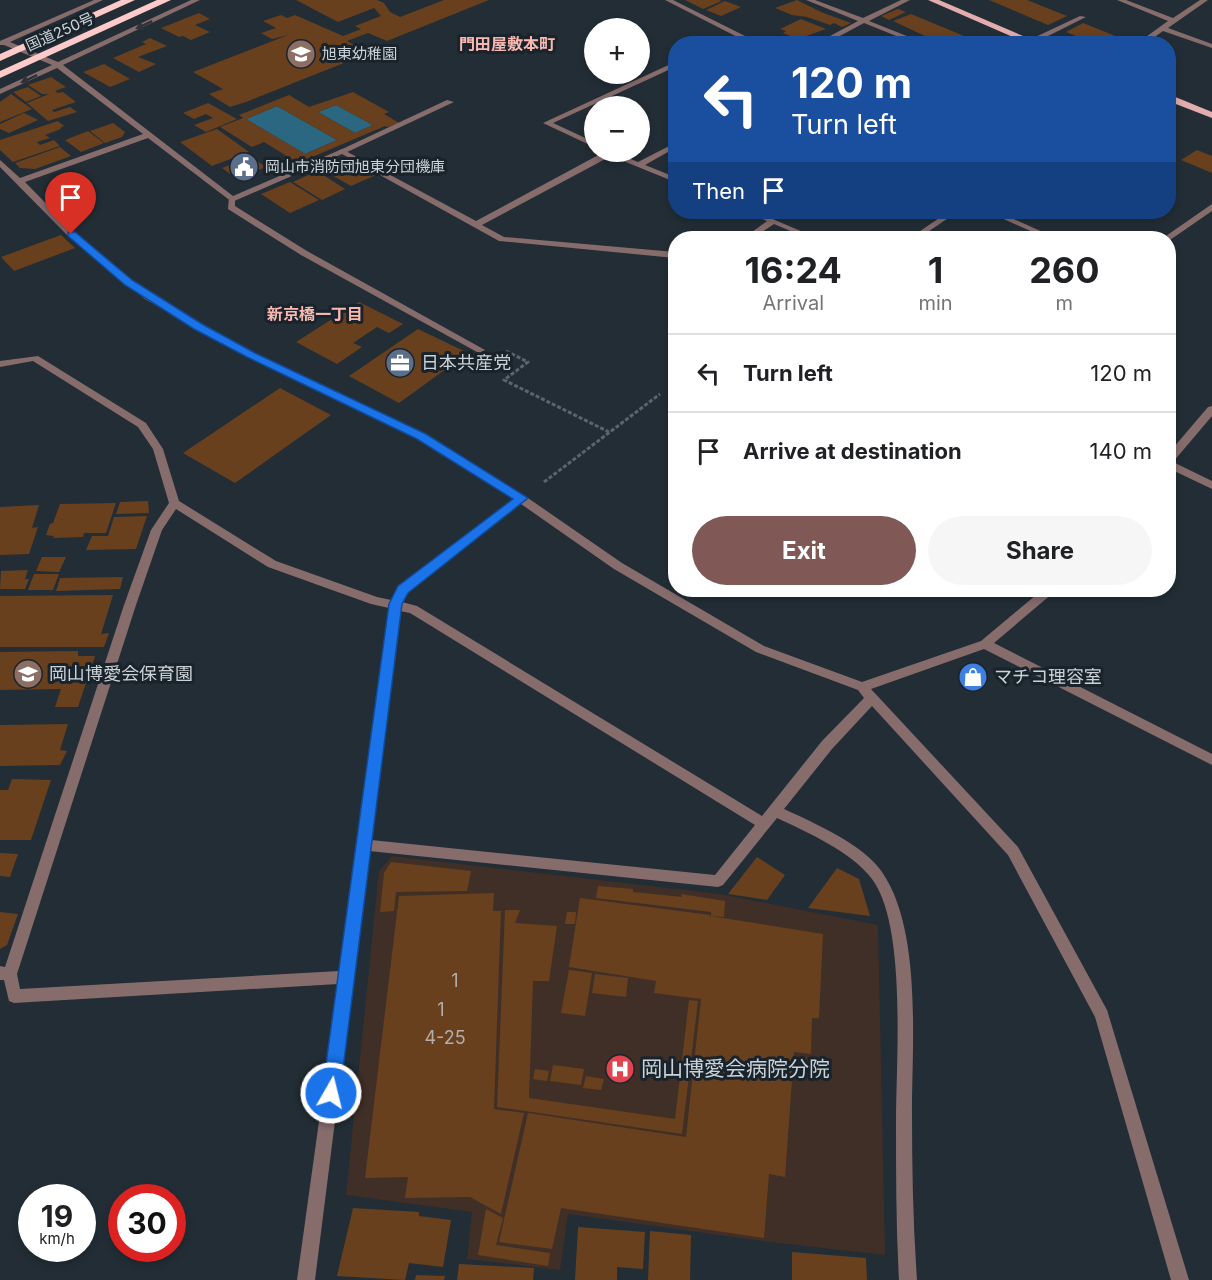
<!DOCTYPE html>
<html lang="en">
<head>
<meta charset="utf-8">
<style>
	:root { --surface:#fff; --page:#f6f6f6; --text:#202124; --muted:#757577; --line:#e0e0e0; --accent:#805856 }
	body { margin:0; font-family:Inter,"Noto Sans JP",sans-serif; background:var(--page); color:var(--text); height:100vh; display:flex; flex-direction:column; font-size:22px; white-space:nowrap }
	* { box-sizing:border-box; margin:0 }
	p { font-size:20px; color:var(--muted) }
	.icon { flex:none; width:33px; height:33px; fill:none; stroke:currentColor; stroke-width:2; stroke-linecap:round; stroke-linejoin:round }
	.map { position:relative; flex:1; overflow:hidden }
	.details { position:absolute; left:668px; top:231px; width:508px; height:366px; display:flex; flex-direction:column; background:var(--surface); border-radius:24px; box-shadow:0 3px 9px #0003 }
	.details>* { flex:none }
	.guide { position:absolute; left:668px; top:36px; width:508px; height:183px; border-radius:24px; box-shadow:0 3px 9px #0003; background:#1a4fa0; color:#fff; overflow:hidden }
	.fabs { position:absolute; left:584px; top:18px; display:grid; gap:12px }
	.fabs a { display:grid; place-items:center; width:66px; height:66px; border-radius:50%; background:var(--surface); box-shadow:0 3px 9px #0003; font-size:30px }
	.speed { position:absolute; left:18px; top:1184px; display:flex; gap:12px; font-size:30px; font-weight:700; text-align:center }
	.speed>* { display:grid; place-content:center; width:78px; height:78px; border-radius:50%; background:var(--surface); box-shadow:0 3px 9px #0003; line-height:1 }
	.speed small { font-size:15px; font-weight:400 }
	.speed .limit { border:9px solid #d22; background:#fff; color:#111 }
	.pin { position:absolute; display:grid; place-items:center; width:51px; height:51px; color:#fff; margin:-62px -26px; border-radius:50% 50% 50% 0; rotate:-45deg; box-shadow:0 0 6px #0007 }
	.pin .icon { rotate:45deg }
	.me { position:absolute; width:66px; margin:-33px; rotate:8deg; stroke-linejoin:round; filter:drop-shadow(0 0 4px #0008) }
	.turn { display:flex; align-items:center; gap:21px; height:126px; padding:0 24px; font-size:27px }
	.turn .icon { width:78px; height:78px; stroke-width:2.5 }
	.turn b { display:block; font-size:42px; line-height:51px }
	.then { display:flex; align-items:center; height:57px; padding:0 24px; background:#0003; gap:12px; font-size:22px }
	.eta { display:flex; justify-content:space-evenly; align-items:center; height:102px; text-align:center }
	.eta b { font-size:36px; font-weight:700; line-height:42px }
	.action { display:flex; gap:12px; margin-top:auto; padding:12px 24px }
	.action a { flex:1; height:69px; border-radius:36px; background:var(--accent); color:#fff; font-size:24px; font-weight:700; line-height:69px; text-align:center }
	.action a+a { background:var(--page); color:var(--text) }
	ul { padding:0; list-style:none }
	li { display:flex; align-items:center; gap:18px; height:78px; padding:0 24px; border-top:2px solid var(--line) }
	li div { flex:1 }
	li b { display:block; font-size:22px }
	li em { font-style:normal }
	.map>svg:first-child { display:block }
	.medical { fill:#402f26 }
	.water { fill:#2b6781 }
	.building { fill:#68401e; fill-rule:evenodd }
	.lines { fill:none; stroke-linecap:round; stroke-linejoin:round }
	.path { stroke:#5b656c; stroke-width:3; stroke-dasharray:4 2; stroke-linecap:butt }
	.lane { fill:#876c6c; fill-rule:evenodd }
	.street { fill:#876c6c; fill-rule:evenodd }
	.primary { fill:#e2adac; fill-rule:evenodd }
	.highway { fill:#fecac9; fill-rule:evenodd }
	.oneway { fill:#2f3238 }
	.route { fill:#1a73e8; stroke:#114b97; stroke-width:1.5 }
	.labels { text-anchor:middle; stroke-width:6; stroke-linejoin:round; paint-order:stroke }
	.far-street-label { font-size:15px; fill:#ccd3d8; stroke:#19232b }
	.far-poi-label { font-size:15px; fill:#ccd3d8; stroke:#19232b; text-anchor:start }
	.far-neighbourhood-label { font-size:16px; font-weight:bold; fill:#fbb8b0; stroke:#19232b }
	.poi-label { font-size:18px; fill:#ccd3d8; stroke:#19232b; text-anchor:start }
	.near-number-label { font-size:18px; fill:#b3aeaa }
	.near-poi-label { font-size:21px; fill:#ccd3d8; stroke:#19232b; text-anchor:start }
</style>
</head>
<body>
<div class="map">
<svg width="1212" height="1280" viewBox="0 0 1212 1280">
	<rect width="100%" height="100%" fill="#222d35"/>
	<path class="medical" d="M392,856L720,894L878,925L885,1255L770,1242L568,1214L560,1270L467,1259L472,1212L346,1195L379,871Z"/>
	<g class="water">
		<path d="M336,105L373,125L355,133L318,112Z"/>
		<path d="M277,106L337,140L305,154L246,119Z"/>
	</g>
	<g class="building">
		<path d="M296,0H377L384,3L390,12L400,17L444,0H489L387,41L368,33L347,41L365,51L354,55L359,57L246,102L230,107L209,94L223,89L193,72L288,35L272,39L261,33L276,28L263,21L281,15L287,18L295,15L343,36L361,29L355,26L381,16L374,8L338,22Z"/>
		<path d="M685,0H719L722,1L703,9Z"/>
		<path d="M797,0L821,12L851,23L842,27L834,23L830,25L807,17L792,15L775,8Z"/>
		<path d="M989,0H1027L1067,16L1048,25Z"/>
		<path d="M725,1L741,7L721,16L706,10Z"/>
		<path d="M898,9L906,12L889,20L881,16Z"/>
		<path d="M199,13L210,19L195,25L210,32L191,40L183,36L179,37L161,28Z"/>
		<path d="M911,14L981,43V44H942L893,21Z"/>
		<path d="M801,19L826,29L798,39L783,33L786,31L780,29Z"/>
		<path d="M1083,23L1123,39L1115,44H1096L1066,32Z"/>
		<path d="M150,38L167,46L138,57L156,64L139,72L113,58L146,44L142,42Z"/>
		<path d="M104,64L130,79L110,87L83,72Z"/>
		<path d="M51,77L66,87L55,91L58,93L63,92L76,102L52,110L54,112L70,107L77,112L48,121L27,103L49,94H42L28,85Z"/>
		<path d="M28,87L41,96L26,102L13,92Z"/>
		<path d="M353,92L389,112L384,114L399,123L388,127L385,126L298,163L264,142L252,147L220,127L243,118L239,115L289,95L309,107ZM336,105L373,125L355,133L318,112ZM277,106L337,140L305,154L246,119Z"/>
		<path d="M11,94L32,109L0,122V102Z"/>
		<path d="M208,103L237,119L206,132L194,125L213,118L206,114L194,119L183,113Z"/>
		<path d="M24,113L38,120L9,133L0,129V124Z"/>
		<path d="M58,121L64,126L60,128L61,129L45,135L50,138L37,142L40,145L54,140L60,146L13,162L0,150V140Z"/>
		<path d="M113,123L125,132L122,137L105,143L90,131Z"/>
		<path d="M217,129L249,152L212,166L180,142Z"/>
		<path d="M88,131L104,143L81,152L65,140Z"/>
		<path d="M60,147L71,156L35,169L20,168L15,163Z"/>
		<path d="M1197,150L1212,156V173L1181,160Z"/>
		<path d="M251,157L266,167L236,178L222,168Z"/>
		<path d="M346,158L376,175L351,186L321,169Z"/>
		<path d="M317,171L345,189L322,200L293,182Z"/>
		<path d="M290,182L319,200L290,213L261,194Z"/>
		<path d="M61,235L75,248L14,271L1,257Z"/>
		<path d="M359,302L403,324L389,333L377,327L353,343L362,347L337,364L296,342Z"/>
		<path d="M418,329L468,353L399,403L349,376Z"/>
		<path d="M280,388L331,415L235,483L183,453Z"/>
		<path d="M148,501L149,513L116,514L120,502Z"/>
		<path d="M116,503L106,533H84L83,537L53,538L54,536L46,535L50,524L53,523L60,504Z"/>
		<path d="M39,505L32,528L38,527L29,554L0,555V507Z"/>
		<path d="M147,516L136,549L86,550L92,536H108L114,517Z"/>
		<path d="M42,557H66L59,572L36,571Z"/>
		<path d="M28,570L25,579H29L25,589H0L1,571Z"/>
		<path d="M34,574H59L53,590H28Z"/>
		<path d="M123,577L120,589L56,591L60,578Z"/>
		<path d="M113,595L101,634L109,633L104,647H0V596Z"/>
		<path d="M78,651V656H95L78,707H55L61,689L0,690V652Z"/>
		<path d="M68,724L60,750L67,751L60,765L0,766V725Z"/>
		<path d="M12,779L51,780L31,840H0V790H8Z"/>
		<path d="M0,853L18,854L10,877L0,876Z"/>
		<path d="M757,857L785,875L767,900L728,894Z"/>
		<path d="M391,862L471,871L467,891L396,892L394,911L380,912L384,873Z"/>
		<path d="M837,868L859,879L870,916L808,908Z"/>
		<path d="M598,886L633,889V892L682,897L681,894L725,901L724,917L711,916V912L596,898Z"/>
		<path d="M494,893L493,911H501L494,1109L524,1113L501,1214L470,1197L405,1198L408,1177L365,1178L399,896Z"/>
		<path d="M580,898L710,915V916L823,934L819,1018H812L811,1054L794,1052L785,1177L769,1174L764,1238L561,1208L552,1249L499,1242L528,1113L686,1137L701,999L654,993L656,981L569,967Z"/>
		<path d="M505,910H520L515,923L557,926L549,981H533L529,1098L675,1119L689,1000L698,1001L682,1134L497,1107Z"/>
		<path d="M0,912L18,914L7,945L0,949Z"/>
		<path d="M567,912H576L575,924H565Z"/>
		<path d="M569,970L592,973L585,1016L561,1013Z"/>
		<path d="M595,974L628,978L626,997L592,993Z"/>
		<path d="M553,1065L584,1069L581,1085L550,1081Z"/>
		<path d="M535,1069L549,1071L547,1081L533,1079Z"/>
		<path d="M586,1076L604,1079L601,1090L583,1088Z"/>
		<path d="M353,1208L419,1212V1216L451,1220L443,1267L409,1263L405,1280L337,1276Z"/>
		<path d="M486,1209L503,1218L496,1245L550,1253L548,1266L478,1255Z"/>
		<path d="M578,1227L645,1232L643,1269L617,1267V1280H575Z"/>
		<path d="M650,1231L691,1235L690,1280H648Z"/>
		<path d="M792,1252L866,1258L867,1280H792Z"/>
		<path d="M459,1264L534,1268L533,1280H457Z"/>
		<path d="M416,1275L445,1276L444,1280H415Z"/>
	</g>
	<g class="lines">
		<g class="path">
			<path d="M506,351L528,362L504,380L609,432"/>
			<path d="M544,482L660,394"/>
		</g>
		<g class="lane">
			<path d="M447,100L454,102L345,153L338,151Z"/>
			<path d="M229,197H235V206L307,251L485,350L480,353L477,352L301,255L228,209Z"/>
		</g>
		<g class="street">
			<path d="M94,0H103L10,42L58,62L191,0H200L63,65L233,196L342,149L476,221L604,152H614L638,162L675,143V148L645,165L675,177V182L611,156L482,225L504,237L675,252V258L499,241L342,154L232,202L148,138L25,182L74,232L151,295L254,353L426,435L525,496L622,563L764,646L862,682L981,641L1042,590H1055L1053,593L994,643L1212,754V765L984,649L871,689L1018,847L1107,1010L1189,1280H1171L1095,1017L1008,855L872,706L832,749L784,809C814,823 863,844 882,872C922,930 912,1043 912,1112C912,1168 913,1224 917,1280H899C896,1227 896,1174 896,1121C896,1061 907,926 872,879C852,852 807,832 777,818L723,885L718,887L369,851L315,1280H297L338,984L14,1003L9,1001L4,980H0V966L5,967L124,605L151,530L169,503L153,449L138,427L33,361L0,367V361L38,356L146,423L163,449L179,501L276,561L377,597L391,600L399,587L513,499L418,439L248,357L145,299L68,236L0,167V160L20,178L143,134L57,68L0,94V89L52,65L4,45H0V41ZM521,504L614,569L756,652L858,690L864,698L822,741L762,816L417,606L402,602L407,593ZM176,509L268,567L371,604L389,608L339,971L20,989L17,974L136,605L162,530ZM400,611L410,613L755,825L715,875L371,840Z"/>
			<path d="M665,0H673L761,44H751Z"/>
			<path d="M806,0H815L863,18L901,0H910L869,21L927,44H916L864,23L825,44H815L858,21Z"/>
			<path d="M1117,0H1126L1173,18L1200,0H1208L1168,28L1212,44V48L1163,31L1145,44H1136L1168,21Z"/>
			<path d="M1080,16L1086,17L1034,43L1027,41Z"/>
			<path d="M675,62V67L553,123L594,142V147L543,123Z"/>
			<path d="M1212,204V211L1170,240L1163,238Z"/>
			<path d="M746,212H756L817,238H807L774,224L753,238H744L767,221Z"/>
			<path d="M948,212H957L919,238H910Z"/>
			<path d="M988,212H998L1056,238H1046Z"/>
			<path d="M1212,406V416L1173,462L1212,481V489L1168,468V454L1208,407Z"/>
		</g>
		<g class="primary">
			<path d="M928,0H939L1042,44H1029Z"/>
			<path d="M1168,94L1212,112V118L1168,101Z"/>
		</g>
		<g class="highway">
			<path d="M121,0H135L0,61V54Z"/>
			<path d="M157,0H171L0,78V71Z"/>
		</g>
	</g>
	<defs><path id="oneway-solid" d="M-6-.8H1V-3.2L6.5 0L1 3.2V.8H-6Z" transform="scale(1.5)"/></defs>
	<g class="oneway">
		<use href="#oneway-solid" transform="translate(144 25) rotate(155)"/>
		<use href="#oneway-solid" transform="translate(29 79) rotate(155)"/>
	</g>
	<path class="route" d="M68,232H75L132,280L202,324L255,353L426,434L528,498L408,593L402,604L340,1093L337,1099L331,1102L325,1099L322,1093L389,604L398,586L513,499L417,439L247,357L194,329L125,285L68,236Z"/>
	<defs>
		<g id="school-disc" transform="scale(1.5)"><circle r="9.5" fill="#8d6e63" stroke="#19232b"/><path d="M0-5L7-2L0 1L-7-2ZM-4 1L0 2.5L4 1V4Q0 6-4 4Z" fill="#fff"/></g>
		<g id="civic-disc" transform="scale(1.5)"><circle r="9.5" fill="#5c6f8a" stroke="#19232b"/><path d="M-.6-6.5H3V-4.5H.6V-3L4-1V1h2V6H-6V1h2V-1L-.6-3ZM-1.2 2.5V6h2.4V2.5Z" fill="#fff"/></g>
		<g id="office-disc" transform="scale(1.5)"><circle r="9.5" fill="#5c6f8a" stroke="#19232b"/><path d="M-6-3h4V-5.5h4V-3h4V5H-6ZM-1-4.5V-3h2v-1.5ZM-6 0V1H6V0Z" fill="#fff"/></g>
		<g id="shop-disc" transform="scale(1.5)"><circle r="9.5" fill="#3f7fe0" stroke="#19232b"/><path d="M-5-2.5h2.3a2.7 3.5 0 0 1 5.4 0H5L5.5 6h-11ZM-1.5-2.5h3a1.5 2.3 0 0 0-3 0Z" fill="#fff"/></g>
		<g id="hospital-disc" transform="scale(1.5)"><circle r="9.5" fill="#e0444e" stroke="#19232b"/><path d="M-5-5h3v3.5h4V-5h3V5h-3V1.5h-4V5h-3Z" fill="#fff"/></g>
	</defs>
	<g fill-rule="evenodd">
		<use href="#school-disc" x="301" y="54"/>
		<use href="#civic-disc" x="244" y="167"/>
		<use href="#office-disc" x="400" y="363"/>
		<use href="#school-disc" x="28" y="674"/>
		<use href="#shop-disc" x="973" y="677"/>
		<use href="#hospital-disc" x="620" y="1069"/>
	</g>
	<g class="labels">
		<g class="far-street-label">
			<text transform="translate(60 32) rotate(-24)" y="5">国道250号</text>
		</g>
		<g class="far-poi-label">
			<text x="322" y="59">旭東幼稚園</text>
			<text x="265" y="172">岡山市消防団旭東分団機庫</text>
		</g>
		<g class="far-neighbourhood-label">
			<text x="507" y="50">門田屋敷本町</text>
			<text x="315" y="320">新京橋一丁目</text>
		</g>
		<g class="poi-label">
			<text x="421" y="369">日本共産党</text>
			<text x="49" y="680">岡山博愛会保育園</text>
			<text x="994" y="683">マチコ理容室</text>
		</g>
		<g class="near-number-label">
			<text x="455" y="987">1</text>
			<text x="441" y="1016">1</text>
			<text x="445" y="1044">4-25</text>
		</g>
		<g class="near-poi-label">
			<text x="641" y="1076">岡山博愛会病院分院</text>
		</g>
	</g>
</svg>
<div class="fabs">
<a>+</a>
<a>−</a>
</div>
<div class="speed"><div>19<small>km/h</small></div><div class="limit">30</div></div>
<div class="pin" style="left:71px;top:234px;background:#d93025"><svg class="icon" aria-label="arrive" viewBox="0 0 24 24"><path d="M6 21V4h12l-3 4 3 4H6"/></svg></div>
<svg class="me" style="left:331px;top:1093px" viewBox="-20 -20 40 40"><circle r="17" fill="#1a73e8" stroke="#fff" stroke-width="3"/><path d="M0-11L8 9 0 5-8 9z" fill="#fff"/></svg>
<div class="guide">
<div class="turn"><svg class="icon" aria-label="left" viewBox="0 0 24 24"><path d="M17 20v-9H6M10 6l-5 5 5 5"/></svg><div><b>120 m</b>Turn left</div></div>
<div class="then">Then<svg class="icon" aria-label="arrive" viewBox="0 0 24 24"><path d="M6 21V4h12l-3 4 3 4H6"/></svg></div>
</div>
<section class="details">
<div class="eta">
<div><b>16:24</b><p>Arrival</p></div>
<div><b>1</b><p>min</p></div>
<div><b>260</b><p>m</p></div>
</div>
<ul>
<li><svg class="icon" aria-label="left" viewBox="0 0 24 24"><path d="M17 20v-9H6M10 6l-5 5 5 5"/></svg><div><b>Turn left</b></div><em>120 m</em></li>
<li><svg class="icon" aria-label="arrive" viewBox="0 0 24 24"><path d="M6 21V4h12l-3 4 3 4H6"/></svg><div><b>Arrive at destination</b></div><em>140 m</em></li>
</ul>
<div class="action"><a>Exit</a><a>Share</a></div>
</section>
</div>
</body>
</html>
